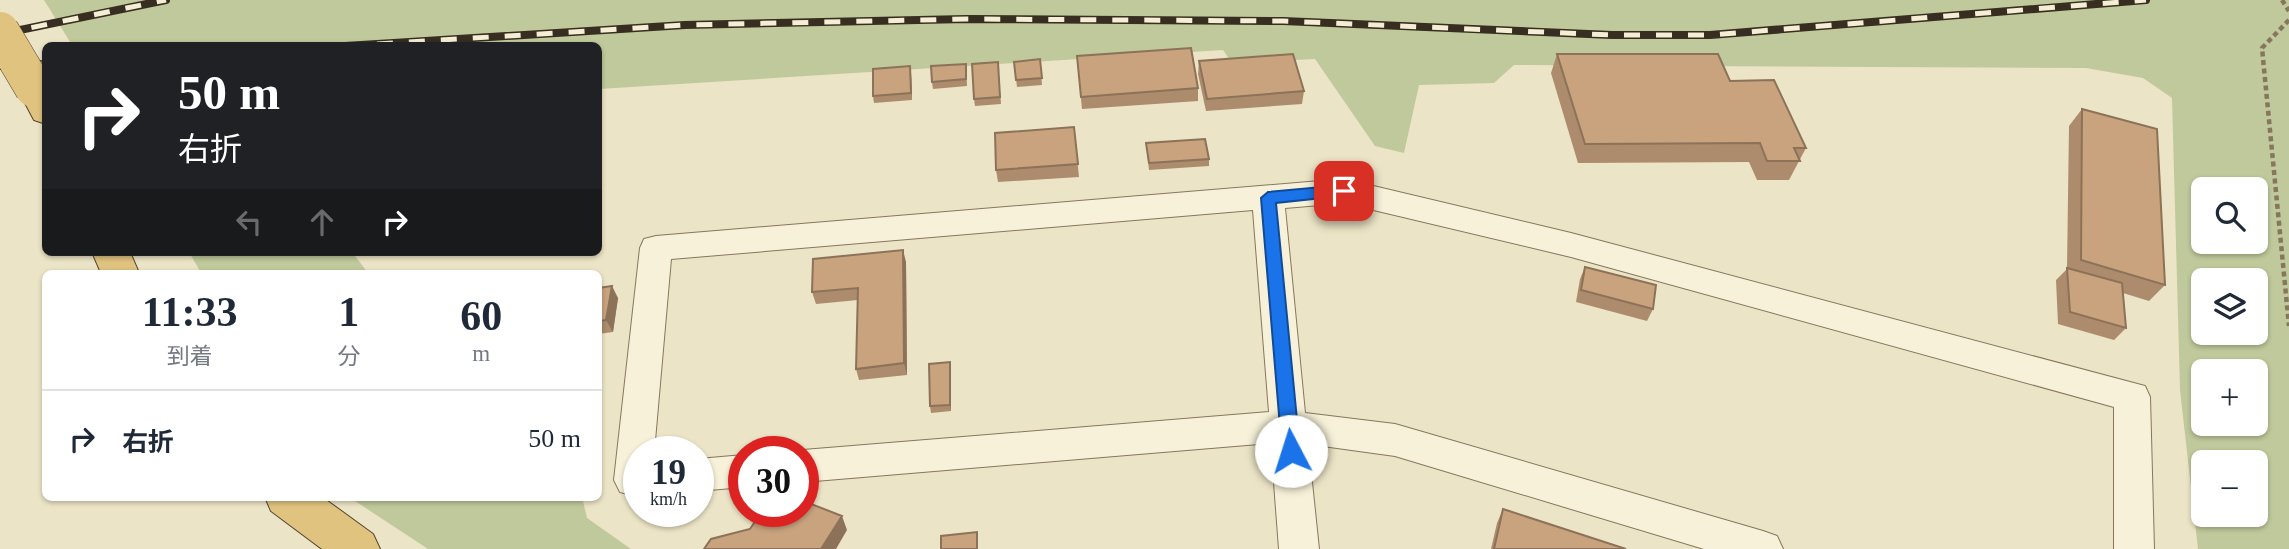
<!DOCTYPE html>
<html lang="ja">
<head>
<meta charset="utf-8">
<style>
	:root { --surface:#fff; --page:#f6f6f7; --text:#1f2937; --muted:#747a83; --line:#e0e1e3 }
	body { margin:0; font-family:"Times New Roman","Noto Sans JP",serif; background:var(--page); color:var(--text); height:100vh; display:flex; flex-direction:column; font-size:26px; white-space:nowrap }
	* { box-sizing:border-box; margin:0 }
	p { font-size:23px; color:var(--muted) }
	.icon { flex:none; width:38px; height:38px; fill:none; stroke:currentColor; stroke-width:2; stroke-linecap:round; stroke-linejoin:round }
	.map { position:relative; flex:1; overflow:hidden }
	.sheet { position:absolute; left:42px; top:270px; width:560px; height:231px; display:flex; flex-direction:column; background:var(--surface); border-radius:10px; box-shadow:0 2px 5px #0004 }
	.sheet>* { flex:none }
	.hud { position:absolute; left:42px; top:42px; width:560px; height:214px; border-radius:10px; box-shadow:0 2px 5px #0004; background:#202124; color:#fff; overflow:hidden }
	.buttons { position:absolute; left:2191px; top:177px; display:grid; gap:14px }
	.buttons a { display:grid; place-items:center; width:77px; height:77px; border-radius:10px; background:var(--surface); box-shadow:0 2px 5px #0004; font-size:35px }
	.speed { position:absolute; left:623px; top:436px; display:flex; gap:14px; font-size:35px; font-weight:700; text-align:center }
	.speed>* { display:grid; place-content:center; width:91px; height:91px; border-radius:50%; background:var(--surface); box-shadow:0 2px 5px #0004; line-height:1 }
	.speed small { font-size:18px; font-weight:400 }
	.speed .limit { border:10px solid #d22; background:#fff; color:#111 }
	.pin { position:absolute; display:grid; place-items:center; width:60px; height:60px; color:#fff; margin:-30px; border-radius:14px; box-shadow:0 4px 10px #0006 }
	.me { position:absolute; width:77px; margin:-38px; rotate:355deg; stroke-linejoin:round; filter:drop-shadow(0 0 5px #0008) }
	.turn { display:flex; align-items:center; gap:24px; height:147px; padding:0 21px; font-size:32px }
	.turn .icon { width:91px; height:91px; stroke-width:2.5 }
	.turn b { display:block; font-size:49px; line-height:60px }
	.lanes { display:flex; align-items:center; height:66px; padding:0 21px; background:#0003; justify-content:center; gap:35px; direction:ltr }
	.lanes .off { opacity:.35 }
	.eta { display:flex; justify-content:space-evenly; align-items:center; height:119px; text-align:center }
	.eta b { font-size:42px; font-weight:600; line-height:49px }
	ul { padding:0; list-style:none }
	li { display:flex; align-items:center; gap:21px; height:98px; padding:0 21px; border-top:2px solid var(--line) }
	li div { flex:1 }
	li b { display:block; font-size:26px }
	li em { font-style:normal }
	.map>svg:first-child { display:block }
	.green { fill:#c0c99b; fill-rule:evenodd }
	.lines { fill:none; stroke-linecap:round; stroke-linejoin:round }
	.minor-casing { stroke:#86765d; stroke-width:2 }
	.trunk-casing { stroke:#544431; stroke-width:2 }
	.path { stroke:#86765d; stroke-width:4.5; stroke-dasharray:5 3.5; stroke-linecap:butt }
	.minor { fill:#f7f1d9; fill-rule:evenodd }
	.trunk { fill:#e0c37f; fill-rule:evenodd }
	.rail-casing { stroke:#372d20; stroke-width:8 }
	.rail { stroke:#f4eed5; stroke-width:5; stroke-dasharray:16; stroke-linecap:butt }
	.trunk-bridge-casing { stroke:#544431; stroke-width:39; stroke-linecap:butt }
	.trunk-bridge { stroke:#e0c37f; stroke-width:38 }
	.wall { fill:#ac8c6c }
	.shaded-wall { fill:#8c7258 }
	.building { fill:#c8a37e; stroke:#8c7258; stroke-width:2 }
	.route { fill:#1a73e8; stroke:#114b97; stroke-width:2 }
</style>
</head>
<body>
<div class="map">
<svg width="2289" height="549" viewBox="0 0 2289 549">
	<rect width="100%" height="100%" fill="#ece4c6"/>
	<g class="green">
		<path d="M44,0H2289V549H2198L2180,390L2172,98L2143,78L2086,68L1514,65L1494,83L1419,85L1404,153L1375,146L1315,59L1232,63L1223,50L599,89L598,46L72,45ZM2203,189H2256V242H2203ZM2203,280H2256V332H2203ZM2203,371H2256V424H2203ZM2203,462H2256V514H2203Z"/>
		<path d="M189,252H352L368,273H201Z"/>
		<path d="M349,497H582L587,518L631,549H428Z"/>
	</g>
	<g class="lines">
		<g class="minor-casing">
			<g id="minor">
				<path d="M1344,179L1571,233L2145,386L2150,397L2154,549H2114V407L1571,257L1344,203L1285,208L1305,413L1395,424L1763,531L1777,536L1783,549H1704L1395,456L1308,444L1319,549H1279L1271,443L803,482V452H798L803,450L1269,412L1253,210L671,259L654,452H639V497L620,492L614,480L640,248L644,239L656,236Z"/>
				<path d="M744,455V487L698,491V459Z"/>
			</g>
		</g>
		<g class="trunk-casing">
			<g id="trunk">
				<path d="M34,76L46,80V124L34,120L17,88L22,80Z"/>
				<path d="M92,252H130L139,273H101Z"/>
				<path d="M265,497H322L373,534L380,549H322L271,511Z"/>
			</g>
		</g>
		<g class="path">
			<path d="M2282,0L2289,11"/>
			<path d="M2289,20L2262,48L2289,326"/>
		</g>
		<use href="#minor" class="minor"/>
		<use href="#trunk" class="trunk"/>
		<g class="rail-casing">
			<g id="rail">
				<path d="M0,34L166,0"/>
				<path d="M345,46L685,25L967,19L1283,21L1612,35H1710L2146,0"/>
				<path d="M0,66L46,64"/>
			</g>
		</g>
		<use href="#rail" class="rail"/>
		<g class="trunk-bridge-casing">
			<path id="trunk-bridge" d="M0,31L34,88"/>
		</g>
		<use href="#trunk-bridge" class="trunk-bridge"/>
	</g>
	<g class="wall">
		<path d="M1557,54L1730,81L1806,148L1789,180H1757L1749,162L1578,163L1551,73Z"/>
		<path d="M1077,56L1198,88V101L1082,109Z"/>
		<path d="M1040,59L1042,85L1017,87L1014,62Z"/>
		<path d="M1199,61L1304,91L1302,104L1206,111L1198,74Z"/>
		<path d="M998,62L1001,104L975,106L974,99Z"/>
		<path d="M966,64L967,86L933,89L932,82Z"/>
		<path d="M911,73L912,100L874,103L873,96Z"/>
		<path d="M2082,109L2165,285L2149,301L2123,293L2126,328L2114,340L2058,324L2056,280L2067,269L2069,126Z"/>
		<path d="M1074,127L1079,177L998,182L996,170Z"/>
		<path d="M1146,143L1209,159V166L1149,170Z"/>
		<path d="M906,262L907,375L859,380L856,369L858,300L816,304L812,292Z"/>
		<path d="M1585,267L1653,309L1647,321L1576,302L1580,279Z"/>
		<path d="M598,288L618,298L613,332L598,334Z"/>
		<path d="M951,368V411L931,413L930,406Z"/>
		<path d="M1503,509L1626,549H1491L1497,523Z"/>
	</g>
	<g class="shaded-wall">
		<path d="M910,66L911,73L912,100L911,93Z"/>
		<path d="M903,250L906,262L907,375L904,363Z"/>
		<path d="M612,286L618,298L613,332L606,320Z"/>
		<path d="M950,362L951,368V411L950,405Z"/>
		<path d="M842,516L847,530L836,549H821Z"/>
	</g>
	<g class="building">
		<path d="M1191,48L1198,88L1081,97L1077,56Z"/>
		<path d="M1293,54L1304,91L1207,99L1199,61Z"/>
		<path d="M1557,54H1718L1730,81L1774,80L1806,148H1794L1800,161H1767L1760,143L1585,144Z"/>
		<path d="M1040,59L1042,78L1016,80L1014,62Z"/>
		<path d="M998,62L1000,97L974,99L972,64Z"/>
		<path d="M966,64V79L932,82L931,66Z"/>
		<path d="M910,66L911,93L873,96V69Z"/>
		<path d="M2082,109L2157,129L2165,285L2081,260Z"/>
		<path d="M1074,127L1078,164L996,170L995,133Z"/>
		<path d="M1205,139L1209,159L1149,163L1146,143Z"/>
		<path d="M903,250L904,363L856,369L858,288L812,292L813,259Z"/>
		<path d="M1585,267L1656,285L1653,309L1581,290Z"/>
		<path d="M2067,268L2122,283L2126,328L2070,312Z"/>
		<path d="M612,286L606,320L598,321V288Z"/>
		<path d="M950,362V405L930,406L929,364Z"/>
		<path d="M803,502H806L842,516L821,549H704L711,539L750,529L758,517L777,511H803Z"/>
		<path d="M1503,509L1626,549H1494Z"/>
		<path d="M977,532V549H941V536Z"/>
	</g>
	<path class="route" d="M1344,185L1350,187V195L1276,203L1300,451L1291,458L1282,451L1261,198L1268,192Z"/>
</svg>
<div class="buttons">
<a><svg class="icon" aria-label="search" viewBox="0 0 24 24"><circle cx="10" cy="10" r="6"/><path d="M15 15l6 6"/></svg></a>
<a><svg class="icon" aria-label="layers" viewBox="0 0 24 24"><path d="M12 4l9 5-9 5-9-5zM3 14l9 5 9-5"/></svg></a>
<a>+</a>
<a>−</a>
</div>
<div class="speed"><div>19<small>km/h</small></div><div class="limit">30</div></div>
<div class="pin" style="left:1344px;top:191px;background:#d93025"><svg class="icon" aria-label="arrive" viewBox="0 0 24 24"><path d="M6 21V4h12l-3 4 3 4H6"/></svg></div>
<svg class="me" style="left:1291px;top:451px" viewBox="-20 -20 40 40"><circle r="19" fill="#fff"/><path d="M0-13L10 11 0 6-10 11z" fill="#1a73e8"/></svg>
<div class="hud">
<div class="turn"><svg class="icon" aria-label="right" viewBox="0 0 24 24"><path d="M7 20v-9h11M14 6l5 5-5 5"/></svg><div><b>50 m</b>右折</div></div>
<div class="lanes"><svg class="icon off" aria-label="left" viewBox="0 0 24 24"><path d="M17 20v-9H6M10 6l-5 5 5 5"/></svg><svg class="icon off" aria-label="ahead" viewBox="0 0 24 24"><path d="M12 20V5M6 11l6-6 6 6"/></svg><svg class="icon" aria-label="right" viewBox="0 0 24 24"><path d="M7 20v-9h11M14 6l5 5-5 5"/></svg></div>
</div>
<section class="sheet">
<div class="eta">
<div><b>11:33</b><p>到着</p></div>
<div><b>1</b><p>分</p></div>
<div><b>60</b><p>m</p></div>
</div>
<ul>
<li><svg class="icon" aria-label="right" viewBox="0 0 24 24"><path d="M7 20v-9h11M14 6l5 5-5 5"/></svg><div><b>右折</b></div><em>50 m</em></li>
</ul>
</section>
</div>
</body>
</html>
